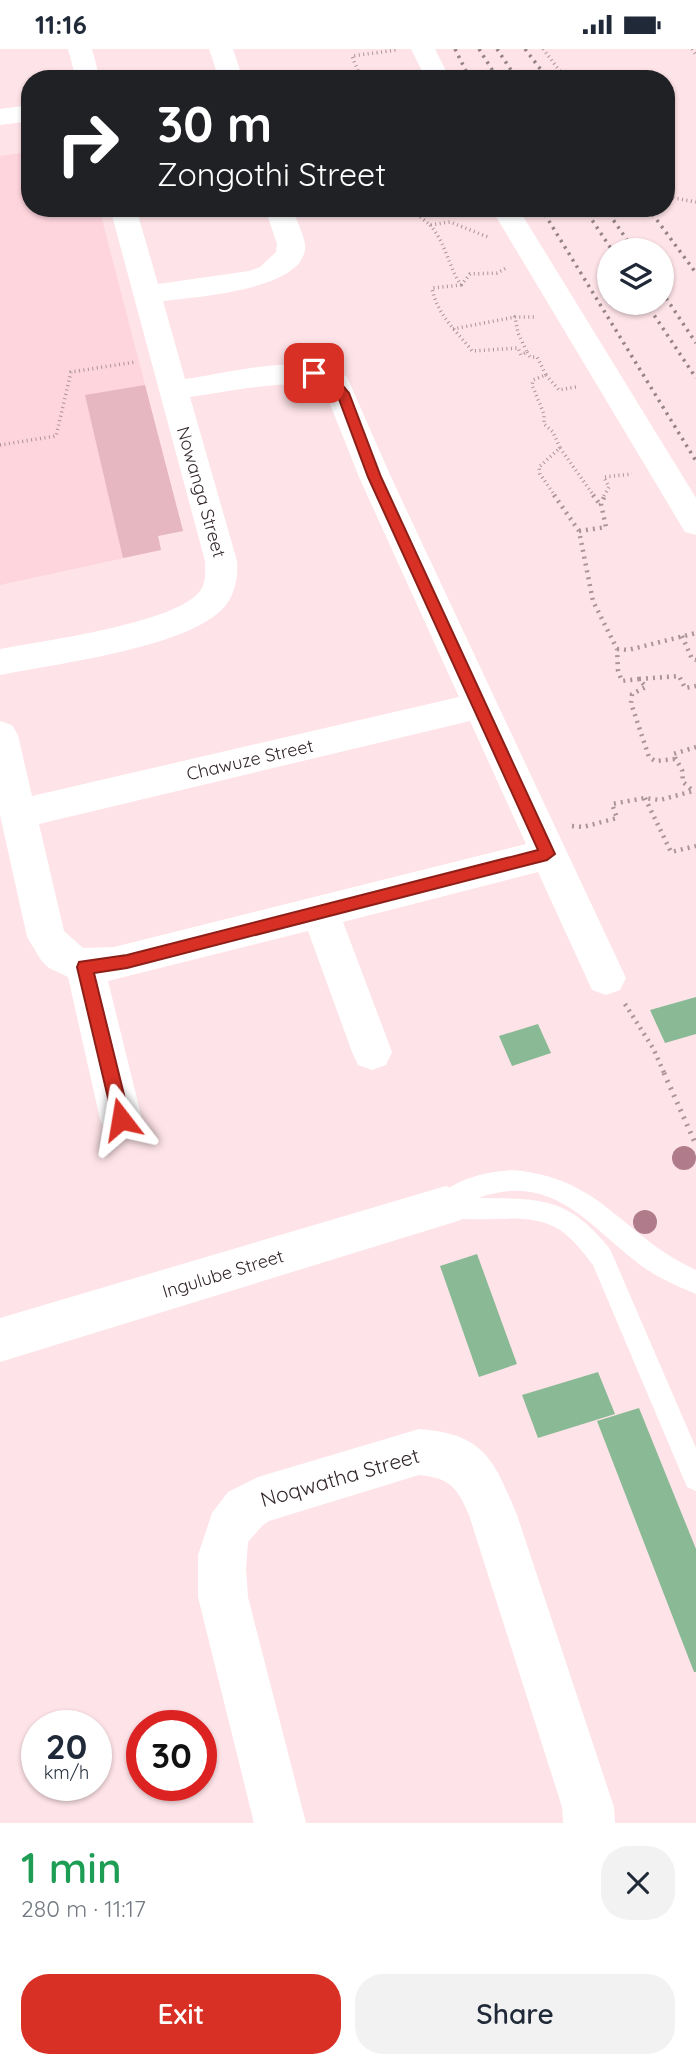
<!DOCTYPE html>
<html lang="en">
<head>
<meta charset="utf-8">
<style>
	:root { --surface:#fff; --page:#f2f2f3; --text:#1f2937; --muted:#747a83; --accent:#d93025 }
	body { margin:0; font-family:Quicksand,sans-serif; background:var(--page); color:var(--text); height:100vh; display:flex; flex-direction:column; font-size:26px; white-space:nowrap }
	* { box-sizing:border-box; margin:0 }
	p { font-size:23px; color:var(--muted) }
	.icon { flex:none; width:38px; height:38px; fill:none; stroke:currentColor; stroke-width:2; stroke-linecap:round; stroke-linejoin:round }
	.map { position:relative; height:1774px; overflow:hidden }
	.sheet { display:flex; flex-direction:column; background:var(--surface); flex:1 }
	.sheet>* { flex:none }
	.top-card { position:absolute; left:21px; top:21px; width:654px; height:147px; border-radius:28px; box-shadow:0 2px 5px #0004; background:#202124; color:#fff; overflow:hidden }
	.fabs { position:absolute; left:597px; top:189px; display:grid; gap:14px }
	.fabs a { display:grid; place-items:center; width:77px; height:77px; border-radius:50%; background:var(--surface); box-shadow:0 2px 5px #0004; font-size:35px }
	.speed { position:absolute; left:21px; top:1661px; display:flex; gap:14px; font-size:35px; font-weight:700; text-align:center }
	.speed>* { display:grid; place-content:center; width:91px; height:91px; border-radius:50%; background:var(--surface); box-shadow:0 2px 5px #0004; line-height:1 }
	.speed small { font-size:18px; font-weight:400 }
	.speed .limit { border:10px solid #d22; background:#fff; color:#111 }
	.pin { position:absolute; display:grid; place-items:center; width:60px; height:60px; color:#fff; margin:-30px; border-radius:14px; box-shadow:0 4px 10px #0006 }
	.me { position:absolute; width:77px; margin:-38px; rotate:346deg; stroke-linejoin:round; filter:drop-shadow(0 0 5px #0008) }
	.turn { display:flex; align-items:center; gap:24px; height:147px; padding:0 21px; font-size:32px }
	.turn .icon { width:91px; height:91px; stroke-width:2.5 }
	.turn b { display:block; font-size:49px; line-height:60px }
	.round { display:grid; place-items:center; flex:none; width:74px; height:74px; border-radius:28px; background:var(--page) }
	.summary { display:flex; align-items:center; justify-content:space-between; height:119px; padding:0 21px }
	h1 { font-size:42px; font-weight:600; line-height:52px; color:#1e9e55 }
	.cta { display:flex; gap:14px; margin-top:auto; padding:14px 21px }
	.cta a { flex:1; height:80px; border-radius:28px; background:var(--accent); color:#fff; font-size:28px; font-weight:600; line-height:80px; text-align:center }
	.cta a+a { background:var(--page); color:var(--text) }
	.status { display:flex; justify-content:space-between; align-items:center; height:49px; padding:0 35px; background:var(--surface); direction:ltr }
	.status svg { height:19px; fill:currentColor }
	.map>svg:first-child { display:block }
	.built { fill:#fed4dd }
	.green { fill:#e6b7c1 }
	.building { fill:#89ba95 }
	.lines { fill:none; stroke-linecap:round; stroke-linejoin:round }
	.path-far2 { stroke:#aa9599; stroke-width:3.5; stroke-dasharray:1 3.5; stroke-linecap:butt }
	.path-far1 { stroke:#aa9599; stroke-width:4.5; stroke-dasharray:2 5; stroke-linecap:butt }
	.path { stroke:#aa9599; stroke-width:5; stroke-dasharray:2 6; stroke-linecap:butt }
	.service { fill:#fff; fill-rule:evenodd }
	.minor { fill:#fff; fill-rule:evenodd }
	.rail { stroke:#968387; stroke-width:3.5; stroke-dasharray:2.5 5; stroke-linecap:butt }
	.tree { fill:#b07c8b }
	.route { fill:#d93025; stroke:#8d1f18; stroke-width:2 }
	.labels { text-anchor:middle; stroke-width:6; stroke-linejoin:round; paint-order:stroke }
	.street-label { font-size:18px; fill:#322629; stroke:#fff }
	.near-street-label { font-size:21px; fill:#322629; stroke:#fff }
</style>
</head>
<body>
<div class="status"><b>11:16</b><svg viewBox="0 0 49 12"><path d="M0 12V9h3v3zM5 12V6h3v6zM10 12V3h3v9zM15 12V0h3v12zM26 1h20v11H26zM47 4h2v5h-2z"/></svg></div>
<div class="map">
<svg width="696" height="1774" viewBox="0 0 696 1774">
	<rect width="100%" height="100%" fill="#fee3e8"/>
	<path class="built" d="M30,103V159H99L183,482L158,487L161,501L0,536V107Z"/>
	<path class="green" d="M145,336L183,482L158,487L161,501L123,509L85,346Z"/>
	<g class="building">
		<path d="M696,948V985L665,994L650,961Z"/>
		<path d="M538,975L551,1004L512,1017L499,987Z"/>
		<path d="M477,1205L517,1315L479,1328L440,1217Z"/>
		<path d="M598,1323L615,1365L538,1389L522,1346Z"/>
		<path d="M639,1359L696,1500V1623H694L597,1372Z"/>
	</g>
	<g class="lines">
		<g class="path-far2">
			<path d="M543,0L566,30"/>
			<path d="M692,0L696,6"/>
			<path d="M361,30L352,7L396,1"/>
			<path d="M667,142L674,149L696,153"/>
			<path d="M410,159L430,176L450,173L488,188"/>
			<path d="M430,176C446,194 448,217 461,236L432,239C437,266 456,281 472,302L518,299L521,306L527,303L518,284L515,268H535"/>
			<path d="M461,236L470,225L497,224L506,219"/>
			<path d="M453,280L515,268"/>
			<path d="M527,303L530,308H537L546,326L533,331L532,336L544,365V375L553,383L560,399L539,418L540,425L555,447"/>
			<path d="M546,326L559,341L576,338"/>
			<path d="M0,396L56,387L71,323L135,313"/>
			<path d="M560,399L594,447"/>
			<path d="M604,447L609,438L604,428L632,425"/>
		</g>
		<g class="path-far1">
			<path d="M554,446L579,482L593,552L617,600L618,622L622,632L639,630L646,638L632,645L631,654L649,708L655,712L676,710"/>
			<path d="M593,446L601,457"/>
			<path d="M579,482L606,478L601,455L605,446"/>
			<path d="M682,587L692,610L696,611"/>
			<path d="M617,600L628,601L696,584"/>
			<path d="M639,630L679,627L685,639L696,637"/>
			<path d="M645,749L671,803L696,797"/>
			<path d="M572,777L583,778L617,769L612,755L645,749L660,751L693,742L683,733L682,721L673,705L696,698"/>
			<path d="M625,955L653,999L665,1026"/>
		</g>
		<path class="path" d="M664,1024L696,1096"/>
		<path class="service" d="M512,1121C602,1128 622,1187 696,1221V1245C674,1236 652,1226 634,1211C585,1172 550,1123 478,1149C542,1150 567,1147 610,1200L696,1399V1442L687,1438L593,1216C583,1203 573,1190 560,1181C525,1158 475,1179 438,1165L434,1157C446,1130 486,1123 512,1121Z"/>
		<g class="minor">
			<path d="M68,0H92L100,30H76Z"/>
			<path d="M209,0H233L243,30H219Z"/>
			<path d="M411,0H435L450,30H426Z"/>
			<path d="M30,56V72L0,76V60Z"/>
			<path d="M110,159H136L158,235L249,222L260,218L276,203L277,195L265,159H292C296,170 303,184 305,195C310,241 193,248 163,252L185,330C228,324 312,301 347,328L391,428L626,929L620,941L606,946L592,941L538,823L343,873L392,1003L386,1016L372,1021L358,1016L352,1003L308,882L108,932L142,1070L136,1083L121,1089L106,1083L100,1070L68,928L49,919L41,911L27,888L0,766V672L12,676L18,686L32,747L459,648L359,428L324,340C306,326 216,345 190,348L237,512C239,531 233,553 217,565C174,600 56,615 0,626V600C40,592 183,574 202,539C206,531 205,521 205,512ZM470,672L526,795L114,898L83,899L64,882L39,775Z"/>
			<path d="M491,159H518L696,449V486L685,483Z"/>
			<path d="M446,1137L461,1143L467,1157L461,1171L0,1313V1269Z"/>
			<path d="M419,1380C485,1385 494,1411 517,1466L614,1758L615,1774H563L562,1758L469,1466C457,1438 450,1429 419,1426L269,1472L262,1477L248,1493L246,1520L248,1548L306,1774H254L198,1548V1506L212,1464L228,1443L258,1428Z"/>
		</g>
		<g class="rail">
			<path d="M455,0L470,30"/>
			<path d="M479,0L498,30"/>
			<path d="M497,0L517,30"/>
			<path d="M525,0L548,30"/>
			<path d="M541,159L696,412"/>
			<path d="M584,159L612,201"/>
			<path d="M605,159L634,201"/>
			<path d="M648,159L696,224"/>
			<path d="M662,243L696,294"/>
			<path d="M646,254L696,329"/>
		</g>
	</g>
	<g class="tree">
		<circle cx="684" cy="1109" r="12"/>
		<circle cx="645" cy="1173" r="12"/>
	</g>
	<path class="route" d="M314,320L333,325L349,344L381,428L555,805L547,811L127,919L94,924L130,1070L127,1075L121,1078L115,1075L113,1070L77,918L79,913L127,906L538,801L368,428L337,345L324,331L310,327L308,324Z"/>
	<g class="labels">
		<g class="street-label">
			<text transform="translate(201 443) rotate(74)" y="6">Nowanga Street</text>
			<text transform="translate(250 711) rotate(-13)" y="6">Chawuze Street</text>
			<text transform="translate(223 1225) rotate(-17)" y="6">Ingulube Street</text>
		</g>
		<g class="near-street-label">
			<text transform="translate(340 1429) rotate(-16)" y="7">Noqwatha Street</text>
		</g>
	</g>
</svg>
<div class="fabs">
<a><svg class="icon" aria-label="layers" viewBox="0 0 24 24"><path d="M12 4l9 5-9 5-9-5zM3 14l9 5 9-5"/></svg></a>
</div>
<div class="speed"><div>20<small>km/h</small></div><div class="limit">30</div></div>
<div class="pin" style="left:314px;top:324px;background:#d93025"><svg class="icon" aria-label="arrive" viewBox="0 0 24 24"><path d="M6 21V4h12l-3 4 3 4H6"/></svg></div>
<svg class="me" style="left:121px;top:1070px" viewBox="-20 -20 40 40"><path d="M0-17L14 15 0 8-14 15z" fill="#d93025" stroke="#fff" stroke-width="4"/></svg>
<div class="top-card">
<div class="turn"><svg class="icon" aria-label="right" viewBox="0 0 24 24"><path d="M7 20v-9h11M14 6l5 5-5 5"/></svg><div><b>30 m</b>Zongothi Street</div></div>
</div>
</div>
<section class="sheet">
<div class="summary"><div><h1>1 min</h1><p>280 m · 11:17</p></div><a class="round"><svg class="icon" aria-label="close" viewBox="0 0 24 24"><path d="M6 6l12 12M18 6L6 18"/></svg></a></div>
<div class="cta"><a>Exit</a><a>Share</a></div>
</section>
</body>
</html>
